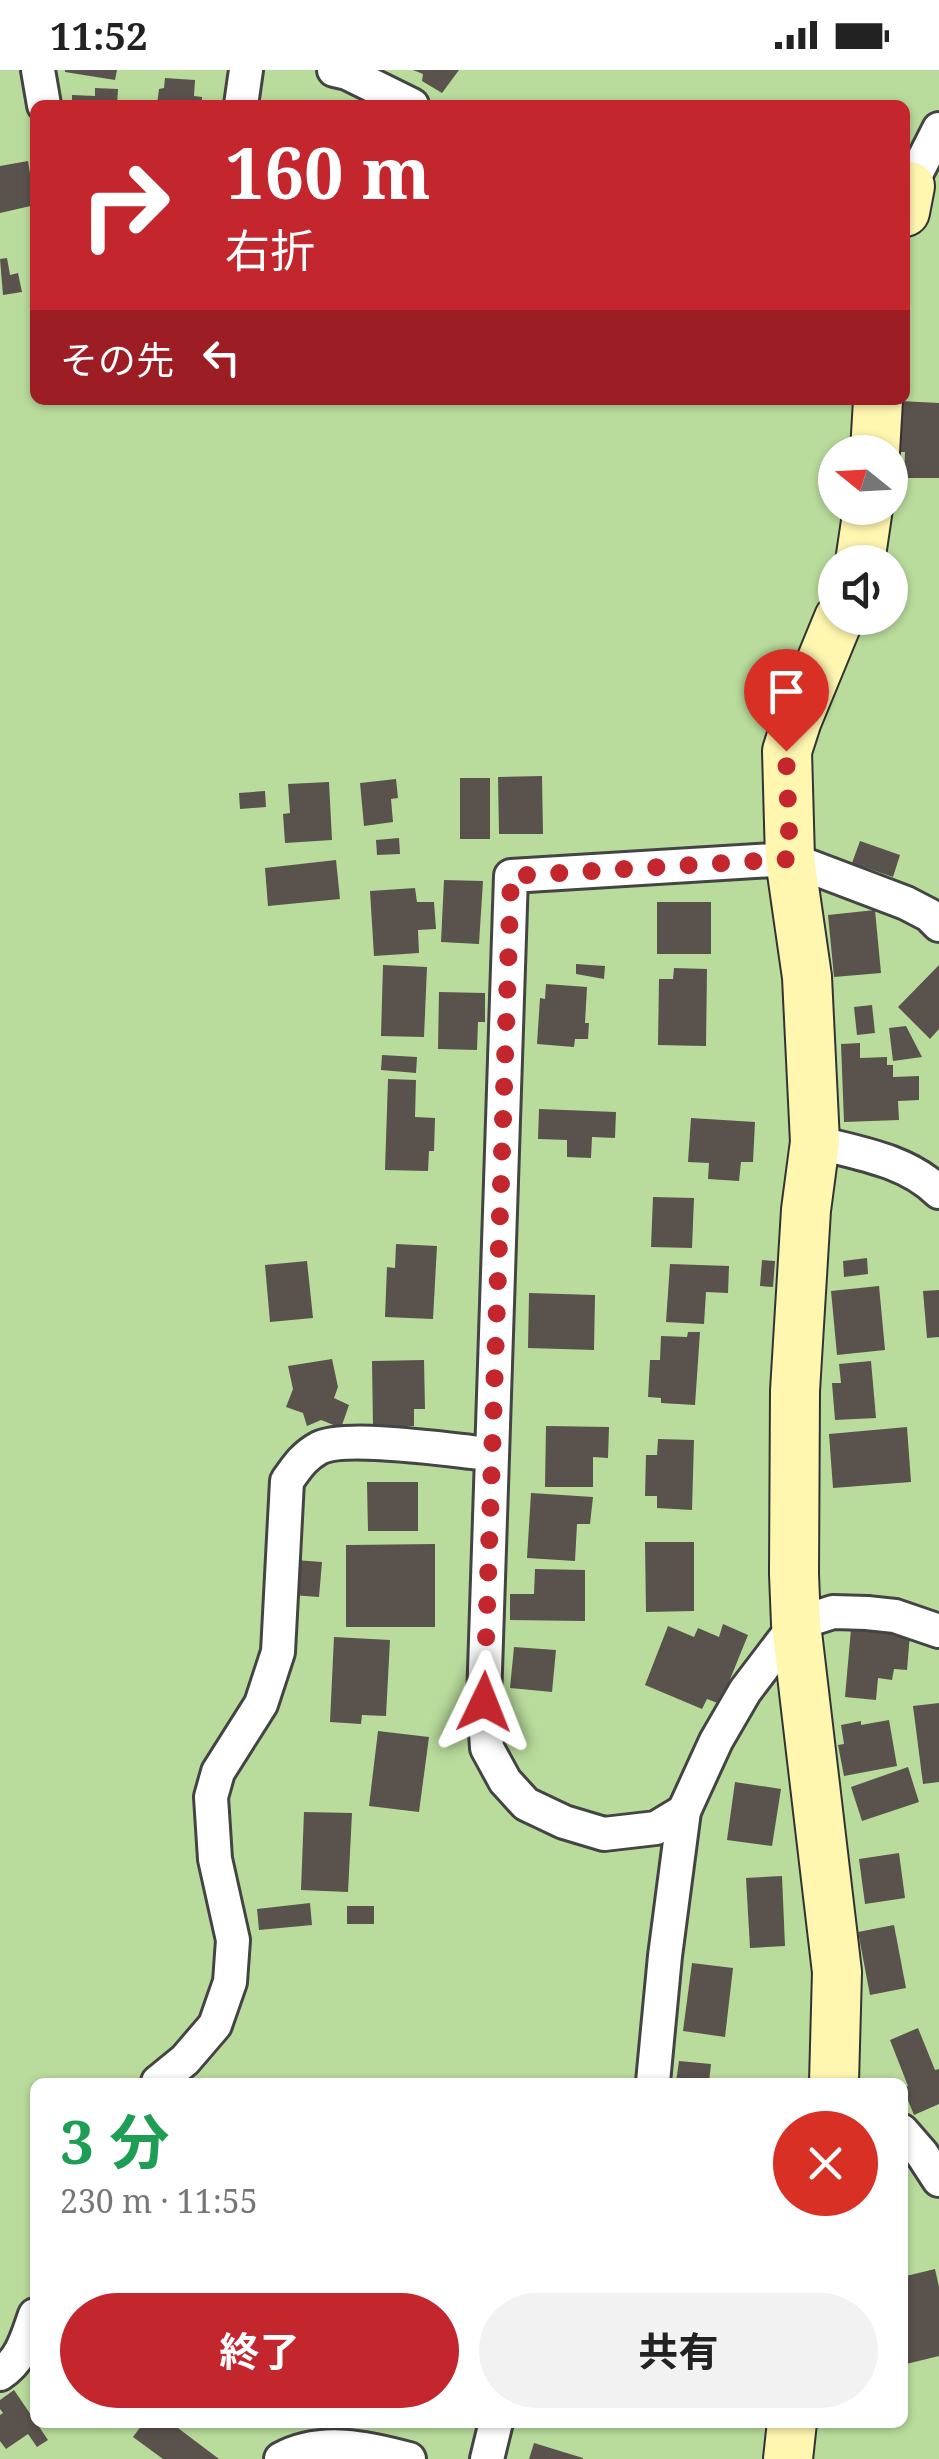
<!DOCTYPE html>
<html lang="ja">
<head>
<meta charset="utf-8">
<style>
	:root { --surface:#fff; --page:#f2f2f2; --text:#222; --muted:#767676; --accent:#c4262e }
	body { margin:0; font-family:"Noto Serif","Noto Sans JP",serif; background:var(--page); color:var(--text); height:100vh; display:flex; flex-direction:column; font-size:38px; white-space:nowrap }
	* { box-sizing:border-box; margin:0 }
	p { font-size:32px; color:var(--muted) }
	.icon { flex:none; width:55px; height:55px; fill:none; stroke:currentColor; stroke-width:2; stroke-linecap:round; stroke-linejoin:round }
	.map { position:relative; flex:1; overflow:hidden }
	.drawer { position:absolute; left:30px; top:2008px; width:878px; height:350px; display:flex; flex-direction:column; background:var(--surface); border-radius:15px; box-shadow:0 2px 8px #0004 }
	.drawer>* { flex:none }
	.guide { position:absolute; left:30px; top:30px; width:880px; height:305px; border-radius:15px; box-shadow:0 2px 8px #0004; background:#c4262e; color:#fff; overflow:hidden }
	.needle { width:65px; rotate:288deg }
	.controls { position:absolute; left:818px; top:365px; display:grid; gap:20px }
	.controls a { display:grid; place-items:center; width:90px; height:90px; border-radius:50%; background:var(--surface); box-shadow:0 2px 8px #0004; font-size:50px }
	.pin { position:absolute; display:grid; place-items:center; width:85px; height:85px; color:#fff; margin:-102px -42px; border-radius:50% 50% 50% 0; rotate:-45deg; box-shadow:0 0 10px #0007 }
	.pin .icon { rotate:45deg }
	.me { position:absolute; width:110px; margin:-55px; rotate:2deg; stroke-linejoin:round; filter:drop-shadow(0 0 8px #0008) }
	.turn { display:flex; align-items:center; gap:35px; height:210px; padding:0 30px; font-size:45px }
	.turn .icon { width:130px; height:130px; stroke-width:2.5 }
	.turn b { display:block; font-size:70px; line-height:85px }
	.then { display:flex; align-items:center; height:95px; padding:0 30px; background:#0003; gap:20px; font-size:38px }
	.round { display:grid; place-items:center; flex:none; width:105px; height:105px; border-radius:52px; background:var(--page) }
	.head { display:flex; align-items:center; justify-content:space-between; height:170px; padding:0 30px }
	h1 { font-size:60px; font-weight:700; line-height:75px; color:#1e9e55 }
	.cta { display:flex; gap:20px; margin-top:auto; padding:20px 30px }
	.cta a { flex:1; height:115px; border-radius:60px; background:var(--accent); color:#fff; font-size:40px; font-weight:700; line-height:115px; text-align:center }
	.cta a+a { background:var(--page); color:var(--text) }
	.status { display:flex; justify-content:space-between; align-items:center; height:70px; padding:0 50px; background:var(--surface); direction:ltr }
	.status svg { height:28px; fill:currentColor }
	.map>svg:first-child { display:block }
	.forest { fill:#b9dc9c; fill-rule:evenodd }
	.building { fill:#5a524d }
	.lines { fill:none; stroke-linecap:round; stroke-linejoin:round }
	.street-casing { stroke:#444; stroke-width:38 }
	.secondary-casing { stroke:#333; stroke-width:52 }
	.street { stroke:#fff; stroke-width:32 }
	.secondary { stroke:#fff6b0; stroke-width:48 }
	.route { stroke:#c4262e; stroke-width:18; stroke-dasharray:0 32.4 }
</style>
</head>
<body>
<div class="status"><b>11:52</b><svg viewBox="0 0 49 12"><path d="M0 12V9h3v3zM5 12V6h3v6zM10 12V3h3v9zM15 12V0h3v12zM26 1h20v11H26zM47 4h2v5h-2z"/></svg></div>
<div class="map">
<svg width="939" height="2389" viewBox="0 0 939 2389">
	<rect width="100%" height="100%" fill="#fffdf5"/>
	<path class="forest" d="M0,0H939V2389H0ZM35,35H905V330H35ZM835,382H890V438H835ZM835,492H890V548H835ZM35,2012H902V2352H35Z"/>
	<g class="building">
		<path d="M65,0H117L115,10L65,2Z"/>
		<path d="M413,0H459L442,23L422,11L423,4Z"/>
		<path d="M165,8L195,10L194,26L202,27V35H157L159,19L164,18Z"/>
		<path d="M95,18L118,19L117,35H72V25L95,26Z"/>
		<path d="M28,91L35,135L0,143V96Z"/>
		<path d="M7,188L10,205L18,203L22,222L3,225L0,189Z"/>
		<path d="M900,331L939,333V408H904L905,382H899Z"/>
		<path d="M542,706L543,764H499L498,707Z"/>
		<rect x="460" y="708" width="30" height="61"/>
		<path d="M396,709L398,728L391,729L393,752L364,756L360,713Z"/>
		<path d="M329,712L332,770L285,773L283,744L290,743L288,714Z"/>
		<path d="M265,721L266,737L240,739L239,723Z"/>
		<path d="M399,768L400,784L377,785L376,770Z"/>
		<path d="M860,771L900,785L893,807L852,793Z"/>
		<path d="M336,790L340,829L268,836L265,798Z"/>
		<path d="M444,810L483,811L479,874L441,872Z"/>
		<path d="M415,818L417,832H434L436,859L418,860L419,883L374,886L370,821Z"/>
		<rect x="657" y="832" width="54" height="52"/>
		<path d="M875,840L881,903L834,907L828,845Z"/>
		<path d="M576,894L605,896L604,909L576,904Z"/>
		<path d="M383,895L427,897L424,967L381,966Z"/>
		<path d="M939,895V959L930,969L898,937Z"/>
		<path d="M674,898L707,899L706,976L658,975L659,909H673Z"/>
		<path d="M546,914L587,917L585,953H589L588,969H575L574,977L537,974L540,928L545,929Z"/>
		<path d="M439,922L485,923V952H478L477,980L438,979Z"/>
		<path d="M872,935L875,963L857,965L854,937Z"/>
		<path d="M906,956L922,987L893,991L889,958Z"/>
		<path d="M860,973V988L887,987V995H893V1007L919,1006V1030L898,1031L899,1050L844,1052L841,974Z"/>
		<path d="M382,985L417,987L416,1003L381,1000Z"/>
		<path d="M388,1009L416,1010L415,1047L435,1048L434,1081H429L428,1101L385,1100Z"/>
		<path d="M539,1039L616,1042L615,1068L592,1067L591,1088L567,1087V1070L538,1069Z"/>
		<path d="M691,1048L755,1052L753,1092H741L739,1111L708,1109L709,1093L688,1092Z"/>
		<path d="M653,1127L694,1128L692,1178L651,1177Z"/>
		<path d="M396,1174L437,1176L433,1249L385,1247L387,1197L395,1198Z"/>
		<path d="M867,1188L868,1204L844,1207L843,1191Z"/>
		<path d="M762,1190L775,1191L773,1217L760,1216Z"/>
		<path d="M307,1191L313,1248L270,1252L265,1195Z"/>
		<path d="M670,1194L729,1196L728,1223L706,1222L704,1254L666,1252Z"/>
		<path d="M879,1216L885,1280L837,1285L831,1221Z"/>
		<path d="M939,1220V1267L927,1268L923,1221Z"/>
		<path d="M529,1223L595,1225L594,1280L528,1278Z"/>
		<path d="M688,1262H700L695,1335L661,1333V1328L648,1327L650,1290H660L661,1266L687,1267Z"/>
		<path d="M332,1289L338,1317L334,1328L349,1335L341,1358L321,1350L307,1356L303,1343L286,1337L293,1319L288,1296Z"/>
		<path d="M424,1290L425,1339H414V1356L373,1357L372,1291Z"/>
		<path d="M871,1291L876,1348L835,1350L832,1313H841L839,1294Z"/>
		<path d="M546,1356L609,1357L608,1388L593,1387V1417H545Z"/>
		<path d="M907,1357L911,1412L833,1418L829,1364Z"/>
		<path d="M658,1369L694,1370L692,1440L657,1438V1426H645L646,1385H657Z"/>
		<path d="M367,1412H418V1461H368Z"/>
		<path d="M531,1423L593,1427L590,1454H577L575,1491L527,1488Z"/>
		<path d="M645,1472H694V1541L646,1542Z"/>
		<path d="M435,1474V1557H346V1475Z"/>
		<path d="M295,1490L322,1492L319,1527L292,1525Z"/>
		<path d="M535,1499L585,1500V1551L510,1550V1524H534Z"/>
		<path d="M723,1554L748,1565L720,1634L707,1629L702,1639L645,1615L668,1556L694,1567L698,1558L719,1567Z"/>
		<path d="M851,1559L910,1564L907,1600L894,1599L892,1610L878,1608L876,1630L845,1627Z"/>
		<path d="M334,1567L390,1570L386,1646L362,1645L361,1654L330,1652Z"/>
		<path d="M514,1577L556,1580L552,1622L510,1618Z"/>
		<path d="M939,1633V1712L923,1714L913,1636Z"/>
		<path d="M889,1650L897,1696L844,1706L838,1675L844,1674L841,1655L861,1651V1655Z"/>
		<path d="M378,1661L429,1667L419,1742L369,1736Z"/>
		<path d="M908,1697L919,1732L862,1751L851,1717Z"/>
		<path d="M735,1712L781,1719L772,1776L727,1770Z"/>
		<path d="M304,1742L352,1743L348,1822L301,1820Z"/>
		<path d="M899,1783L905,1828L865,1834L859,1789Z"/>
		<path d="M782,1806L785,1876L750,1878L746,1808Z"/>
		<path d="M310,1833L312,1855L259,1860L257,1839Z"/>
		<rect x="347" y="1836" width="27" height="18"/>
		<path d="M894,1855L906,1918L870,1925L858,1862Z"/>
		<path d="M692,1893L733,1898L725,1967L683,1961Z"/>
		<path d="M918,1958L935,2000L939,1999V2034L914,2045L903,2018L908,2016L890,1970Z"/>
		<path d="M679,1991L711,1994L709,2012H676Z"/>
		<path d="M935,2199L939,2217V2286L902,2295V2207Z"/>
		<path d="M14,2320L48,2370L37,2377L28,2364L6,2379L0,2371V2345L3,2343L0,2339V2330Z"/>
		<path d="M144,2352H170L219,2389H163L133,2367Z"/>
		<path d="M534,2373L583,2388V2389H529Z"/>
	</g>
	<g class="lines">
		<g class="street-casing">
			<g id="street">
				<path d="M38,0L44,35"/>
				<path d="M334,0L347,3L412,35"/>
				<path d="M241,35L246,0"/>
				<path d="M905,118L910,116L939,59"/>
				<path d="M815,1072C858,1083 906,1090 939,1122"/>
				<path d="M684,1741L656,1758L604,1764L564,1752L526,1734L505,1711L487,1678L484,1631L511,806L790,789L906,833L929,845L939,855"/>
				<path d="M158,2012L185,1990L215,1955L230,1912L233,1870L215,1789L211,1727L218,1702L261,1634L278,1582L287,1411C297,1397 304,1386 319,1378C347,1364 456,1381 492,1384"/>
				<path d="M653,2012L665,1886L684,1741L716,1671L745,1621L796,1554L833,1542L867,1543L895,1546L939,1561"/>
				<path d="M902,2061L922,2084L939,2110"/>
				<path d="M0,2304C22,2290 27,2267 35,2245"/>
				<path d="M281,2389C321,2367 368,2378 409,2389"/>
				<path d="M487,2389L496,2352"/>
			</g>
		</g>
		<g class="secondary-casing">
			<g id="secondary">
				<path d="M905,142L910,116"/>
				<path d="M875,382L878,330"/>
				<path d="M860,492L868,438"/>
				<path d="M834,2012L837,1902L796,1554L794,1504L795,1321L806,1140L815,1072L807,907L790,789L787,681L797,650L839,548"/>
				<path d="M788,2389L792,2352"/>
			</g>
		</g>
		<use href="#street" class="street"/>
		<use href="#secondary" class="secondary"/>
	</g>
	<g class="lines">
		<path class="route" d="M484,1632L511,806L790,789L786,681"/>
	</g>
</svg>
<div class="controls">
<a><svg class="needle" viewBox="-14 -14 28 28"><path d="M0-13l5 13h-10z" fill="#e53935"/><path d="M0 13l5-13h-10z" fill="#767676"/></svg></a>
<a><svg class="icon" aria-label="sound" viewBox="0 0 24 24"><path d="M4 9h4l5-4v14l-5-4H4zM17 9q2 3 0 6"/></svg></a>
</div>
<div class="pin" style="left:786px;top:681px;background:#d93025"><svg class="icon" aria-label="arrive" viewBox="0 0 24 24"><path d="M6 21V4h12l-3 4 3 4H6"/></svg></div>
<svg class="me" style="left:484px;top:1632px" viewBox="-20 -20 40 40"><path d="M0-17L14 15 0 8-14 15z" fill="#c4262e" stroke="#fff" stroke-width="4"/></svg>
<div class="guide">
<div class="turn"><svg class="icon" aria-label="right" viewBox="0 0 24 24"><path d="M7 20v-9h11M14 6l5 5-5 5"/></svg><div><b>160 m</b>右折</div></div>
<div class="then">その先<svg class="icon" aria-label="left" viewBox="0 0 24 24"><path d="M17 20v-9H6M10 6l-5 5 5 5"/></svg></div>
</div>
<section class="drawer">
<div class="head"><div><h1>3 分</h1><p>230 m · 11:55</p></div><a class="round" style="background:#d93025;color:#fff"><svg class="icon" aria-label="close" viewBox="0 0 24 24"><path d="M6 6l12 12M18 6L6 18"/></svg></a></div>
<div class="cta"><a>終了</a><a>共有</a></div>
</section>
</div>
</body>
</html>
